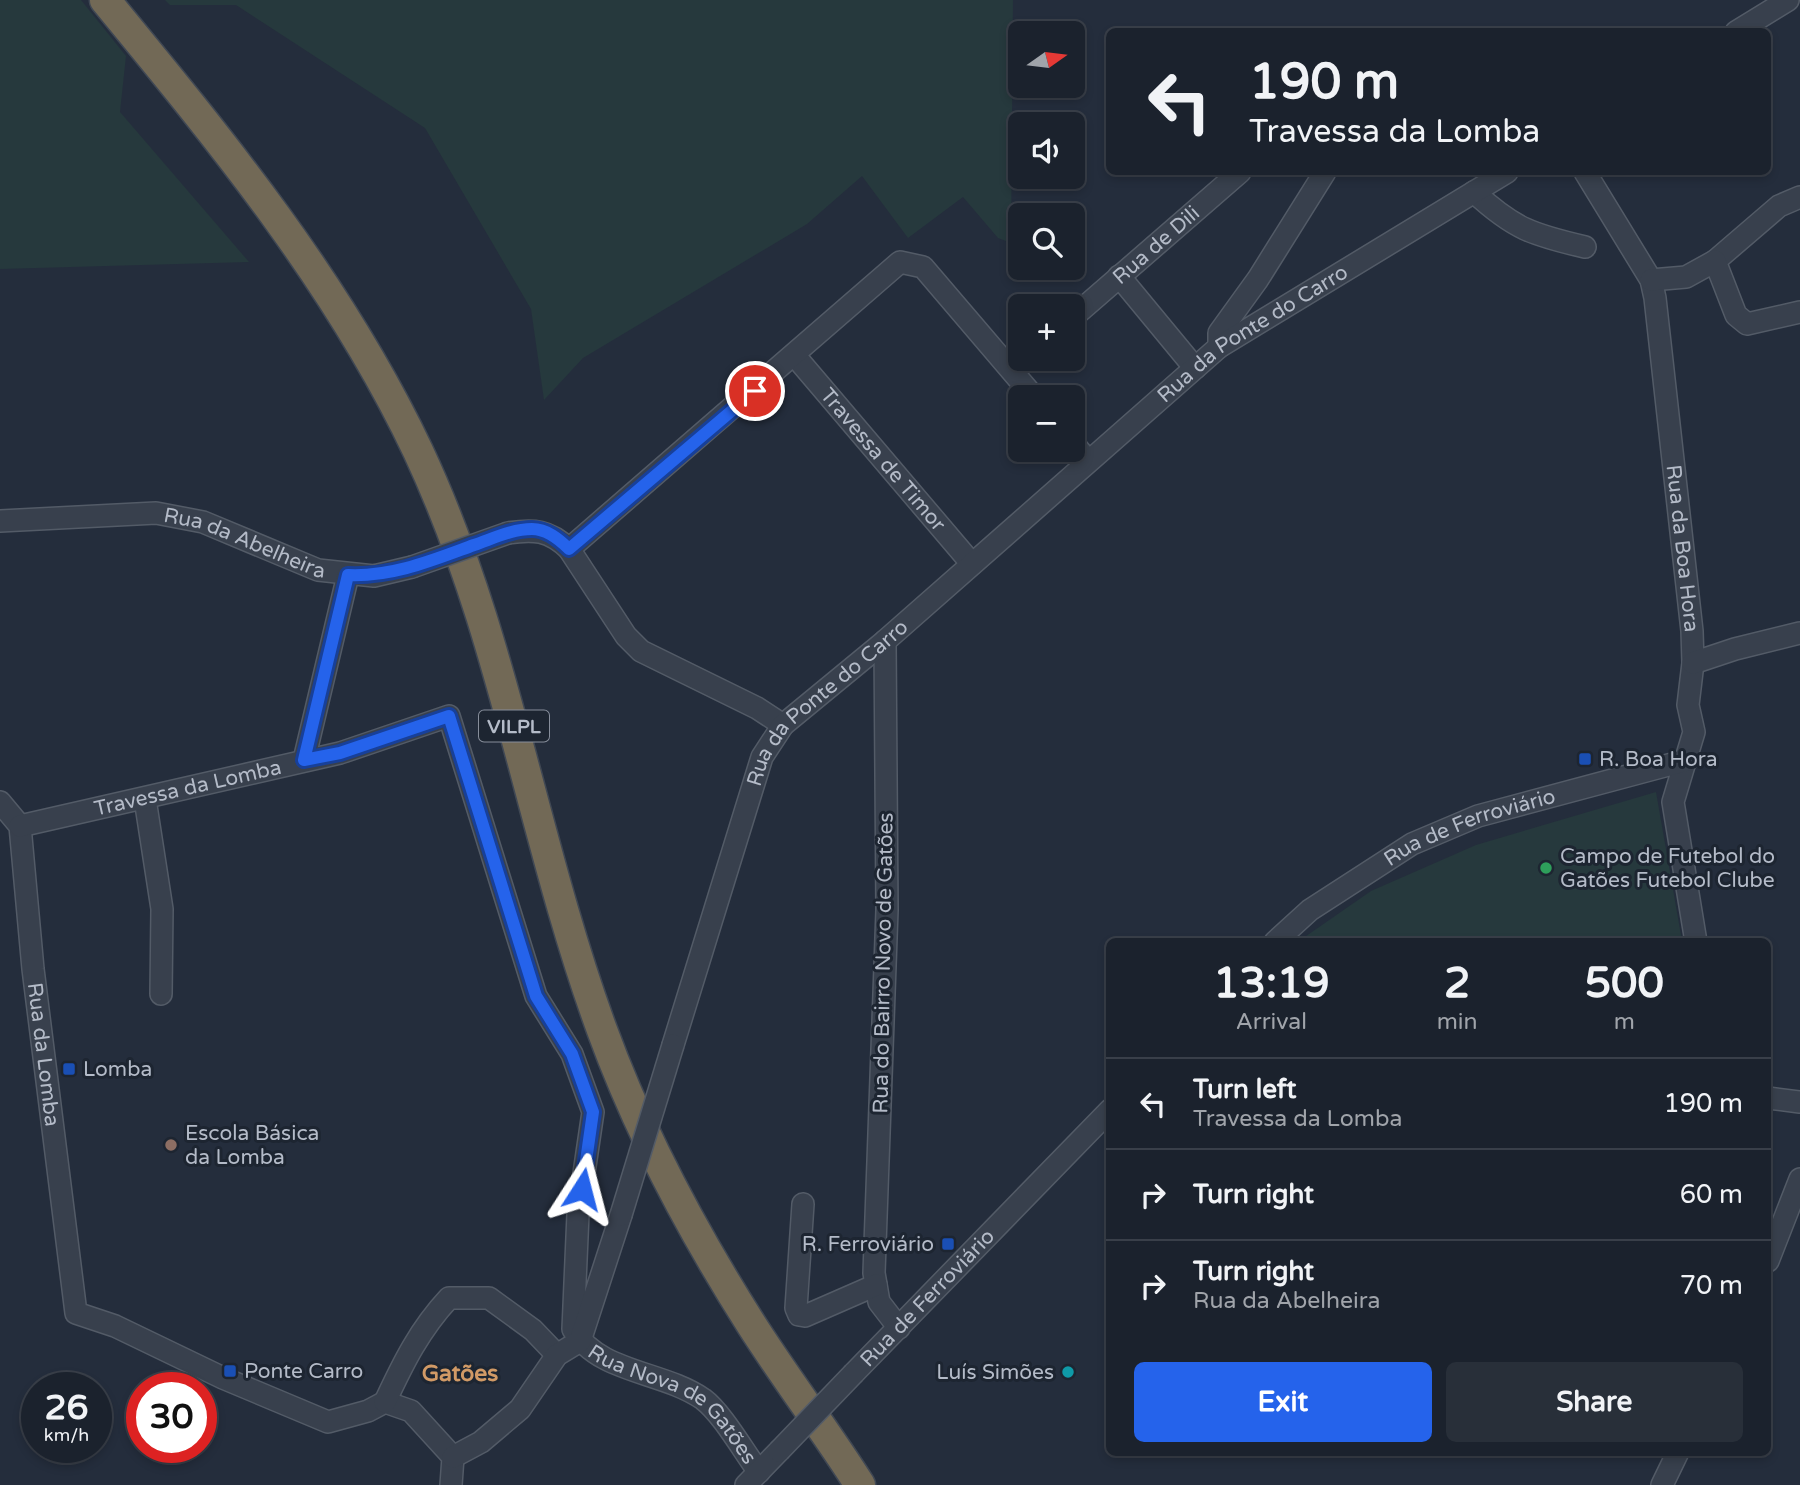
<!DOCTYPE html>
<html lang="en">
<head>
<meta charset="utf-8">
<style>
	:root { --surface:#1b222d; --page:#282f39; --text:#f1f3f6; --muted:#a0a4aa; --line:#393f49; --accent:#2563eb }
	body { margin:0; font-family:"Varela Round",sans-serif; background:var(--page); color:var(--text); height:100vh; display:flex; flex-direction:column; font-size:26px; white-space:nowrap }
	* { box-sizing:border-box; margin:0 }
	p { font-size:23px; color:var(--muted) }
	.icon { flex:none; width:38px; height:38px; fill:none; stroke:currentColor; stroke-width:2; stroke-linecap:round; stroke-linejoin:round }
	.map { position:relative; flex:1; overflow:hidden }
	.drawer { position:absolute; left:1106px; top:938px; width:665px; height:518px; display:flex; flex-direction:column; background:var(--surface); border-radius:10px; box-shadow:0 4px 10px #0003,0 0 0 2px var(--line) }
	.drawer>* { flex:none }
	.top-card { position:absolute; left:1106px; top:28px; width:665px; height:147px; border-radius:10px; box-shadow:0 4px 10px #0003,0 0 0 2px var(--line); background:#1b222d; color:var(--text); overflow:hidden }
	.needle { width:46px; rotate:76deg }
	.controls { position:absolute; left:1008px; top:21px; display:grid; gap:14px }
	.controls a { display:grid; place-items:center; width:77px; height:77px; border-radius:10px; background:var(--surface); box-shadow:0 4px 10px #0003,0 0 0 2px var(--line); font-size:35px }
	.speed { position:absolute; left:21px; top:1372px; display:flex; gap:14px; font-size:35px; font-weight:700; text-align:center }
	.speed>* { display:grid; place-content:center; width:91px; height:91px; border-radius:50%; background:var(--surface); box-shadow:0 4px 10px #0003,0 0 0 2px var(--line); line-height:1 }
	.speed small { font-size:18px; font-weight:400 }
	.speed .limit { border:10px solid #d22; background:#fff; color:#111 }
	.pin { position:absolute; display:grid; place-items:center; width:60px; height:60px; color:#fff; margin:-30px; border:4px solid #fff; border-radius:50%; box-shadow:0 2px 7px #0007 }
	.me { position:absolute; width:77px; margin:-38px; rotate:9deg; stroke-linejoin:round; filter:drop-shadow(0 0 5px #0008) }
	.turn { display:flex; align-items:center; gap:24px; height:147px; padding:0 28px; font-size:32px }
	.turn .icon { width:91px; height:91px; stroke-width:2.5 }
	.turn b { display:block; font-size:49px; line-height:60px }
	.eta { display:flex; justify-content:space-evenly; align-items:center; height:119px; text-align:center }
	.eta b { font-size:42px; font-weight:800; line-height:49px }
	.action { display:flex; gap:14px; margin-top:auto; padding:14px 28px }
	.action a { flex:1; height:80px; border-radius:10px; background:var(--accent); color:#fff; font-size:28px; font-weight:800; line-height:80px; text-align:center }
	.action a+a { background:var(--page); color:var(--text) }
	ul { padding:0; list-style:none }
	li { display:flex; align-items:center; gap:21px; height:91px; padding:0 28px; border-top:2px solid var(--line) }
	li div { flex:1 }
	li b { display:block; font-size:26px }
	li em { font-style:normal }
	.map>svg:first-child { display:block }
	.green { fill:#26393d }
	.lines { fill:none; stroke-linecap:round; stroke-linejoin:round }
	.minor-casing { stroke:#535b67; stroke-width:24 }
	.highway-casing { stroke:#404854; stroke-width:33 }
	.minor { stroke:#38404d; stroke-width:21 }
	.highway { stroke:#726956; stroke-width:30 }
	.minor-bridge-casing { stroke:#535b67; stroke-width:24; stroke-linecap:butt }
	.minor-bridge { stroke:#38404d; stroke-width:21 }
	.route-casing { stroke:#184099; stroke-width:18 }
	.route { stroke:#2563eb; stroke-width:12 }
	.transit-dot { fill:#1a4fb4; stroke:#1d2531; stroke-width:2.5 }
	.leisure-dot { fill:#2e9e5b; stroke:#1d2531; stroke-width:2.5 }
	.education-dot { fill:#8d6e63; stroke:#1d2531; stroke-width:2.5 }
	.culture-dot { fill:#0f9aa8; stroke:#1d2531; stroke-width:2.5 }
	.labels { text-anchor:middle; stroke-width:6; stroke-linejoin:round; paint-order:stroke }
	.shield { fill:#1d2531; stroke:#878e9b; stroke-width:2 }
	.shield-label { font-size:19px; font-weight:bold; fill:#b4bbc8 }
	.street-label { font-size:21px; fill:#b4bbc8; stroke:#1d2531 }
	.poi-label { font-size:21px; fill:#b4bbc8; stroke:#1d2531; text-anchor:start }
	.neighbourhood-label { font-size:23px; font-weight:bold; fill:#d19a66; stroke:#1d2531 }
</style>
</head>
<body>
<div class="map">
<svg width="1800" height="1485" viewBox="0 0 1800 1485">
	<rect width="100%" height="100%" fill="#242d3c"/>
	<g class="green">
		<path d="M0,0H81L126,56L120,112L249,262L0,269Z"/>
		<path d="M165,0H1013L1011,243L998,238L963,197L908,238L862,176L807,224L583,358L544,400L531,309L425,128L236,5H170Z"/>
		<path d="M1656,792L1682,941H1299L1371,891L1476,845Z"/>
	</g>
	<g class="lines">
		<g class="minor-casing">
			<g id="minor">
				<path d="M1736,32L1788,0"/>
				<path id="s1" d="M1585,172L1651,280L1655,298L1692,631L1693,663L1688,705L1694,732L1673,802L1696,942"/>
				<path d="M1474,192C1514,229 1533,235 1585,247"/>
				<path d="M1715,261L1779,206L1800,197"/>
				<path d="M1119,276L1195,368"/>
				<path d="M1651,280L1686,277L1715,261L1736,315L1747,324L1800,312"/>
				<path id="s2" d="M1073,317L1240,172"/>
				<path d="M1219,347V333L1258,279L1325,172"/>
				<path id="s3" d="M795,356L972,564"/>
				<path d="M1073,443L1088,461"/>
				<path id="s4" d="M0,521L156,513L203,522L318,570L374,576L412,567"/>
				<path d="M508,533C534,529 549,530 569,549L626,636L641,651L757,708L783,725"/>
				<path d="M569,549L900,262L923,267L1034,397"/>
				<path d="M885,641L887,910L874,1273L879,1302L899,1328"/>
				<path d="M1693,663L1735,649L1800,633"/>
				<path d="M304,760L348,575"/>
				<path d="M145,799L162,909L161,994"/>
				<path id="s5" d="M0,802L20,826L33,969L76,1313L115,1326L223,1378L328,1422L368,1411L385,1402L411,1411L453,1457L451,1485"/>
				<path id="s6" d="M20,826L340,753L449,716L536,996L572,1054L593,1112L578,1214L573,1329C598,1373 663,1371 703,1399C722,1413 744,1452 759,1472"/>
				<path id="s7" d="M1275,942L1310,910L1412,844L1478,816L1687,760"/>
				<path id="s8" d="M673,1045L762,757L783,725L885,641L1219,347L1507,172"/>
				<path d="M1768,1098L1800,1102"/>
				<path d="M803,1204L796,1308L799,1315L805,1316L876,1285"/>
				<path d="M1768,1261L1800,1179"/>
				<path id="s9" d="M854,1373L1110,1110"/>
				<path d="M385,1402C403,1363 420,1329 449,1298H489L533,1330L557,1355"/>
				<path d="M453,1457L481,1442L520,1409L557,1355L580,1341L621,1215"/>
				<path d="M746,1485L779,1451"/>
				<path d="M1662,1485L1678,1452"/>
			</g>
		</g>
		<g class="highway-casing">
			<path id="highway" d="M105,0C222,142 339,284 418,451C505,636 532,839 602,1030C640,1134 692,1231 751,1324C786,1379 825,1430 860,1485"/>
		</g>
		<use href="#minor" class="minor"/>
		<use href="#highway" class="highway"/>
		<g class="minor-bridge-casing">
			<g id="minor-bridge">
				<path d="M412,567L508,533"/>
				<path d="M621,1215L673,1045"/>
				<path d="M779,1451L854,1373"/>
			</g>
		</g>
		<use href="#minor-bridge" class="minor-bridge"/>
	</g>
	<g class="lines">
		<g class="route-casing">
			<path id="route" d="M582,1189L593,1112L572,1054L536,996L449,716L340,753L304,760L348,575C393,577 433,560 474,545C492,539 512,529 532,529C547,529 559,539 569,549L755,391"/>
		</g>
		<use href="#route" class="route"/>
	</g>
	<g class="transit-dot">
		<rect x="1578" y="752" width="14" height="14" rx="3.5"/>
		<rect x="62" y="1062" width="14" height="14" rx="3.5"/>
		<rect x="941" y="1237" width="14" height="14" rx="3.5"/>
		<rect x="223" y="1364" width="14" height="14" rx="3.5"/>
	</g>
	<circle class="leisure-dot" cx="1546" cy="868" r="7"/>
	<circle class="education-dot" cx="171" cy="1145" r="7"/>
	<circle class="culture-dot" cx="1068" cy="1372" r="7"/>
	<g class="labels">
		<rect class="shield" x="479" y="710.5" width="70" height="31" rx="5"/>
		<g class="shield-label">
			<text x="514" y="733">VILPL</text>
		</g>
		<g class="street-label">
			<text dy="7" stroke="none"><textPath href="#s2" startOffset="110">Rua de Dili</textPath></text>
			<text dy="7" stroke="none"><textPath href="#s8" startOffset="952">Rua da Ponte do Carro</textPath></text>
			<text dy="7" stroke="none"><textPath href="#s3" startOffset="136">Travessa de Timor</textPath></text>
			<text dy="7" stroke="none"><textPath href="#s4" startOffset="250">Rua da Abelheira</textPath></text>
			<text dy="7" stroke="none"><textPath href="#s1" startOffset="397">Rua da Boa Hora</textPath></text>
			<text dy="7" stroke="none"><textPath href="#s8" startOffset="385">Rua da Ponte do Carro</textPath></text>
			<text dy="7" stroke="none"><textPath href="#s6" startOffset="172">Travessa da Lomba</textPath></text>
			<text dy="7" stroke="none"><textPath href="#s7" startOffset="229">Rua de Ferroviário</textPath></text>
			<text transform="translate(883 963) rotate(-89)" y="7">Rua do Bairro Novo de Gatões</text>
			<text dy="7" stroke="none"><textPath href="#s5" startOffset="261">Rua da Lomba</textPath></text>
			<text dy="7" stroke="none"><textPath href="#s9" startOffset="105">Rua de Ferroviário</textPath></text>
			<text dy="7" stroke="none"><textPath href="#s6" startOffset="1213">Rua Nova de Gatões</textPath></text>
		</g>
		<g class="poi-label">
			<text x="1599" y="766">R. Boa Hora</text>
			<text x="1560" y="863">Campo de Futebol do<tspan x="1560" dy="24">Gatões Futebol Clube</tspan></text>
			<text x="83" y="1076">Lomba</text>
			<text x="185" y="1140">Escola Básica<tspan x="185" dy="24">da Lomba</tspan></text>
			<text x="934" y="1251" text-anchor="end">R. Ferroviário</text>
			<text x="244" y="1378">Ponte Carro</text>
			<text x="1054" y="1379" text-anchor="end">Luís Simões</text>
		</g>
		<g class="neighbourhood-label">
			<text x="460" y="1381">Gatões</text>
		</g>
	</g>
</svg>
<div class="controls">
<a><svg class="needle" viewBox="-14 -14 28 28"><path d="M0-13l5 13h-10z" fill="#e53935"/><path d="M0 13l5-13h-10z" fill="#a0a4aa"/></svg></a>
<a><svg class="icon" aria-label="sound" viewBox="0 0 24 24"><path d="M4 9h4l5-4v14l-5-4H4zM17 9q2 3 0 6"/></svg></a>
<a><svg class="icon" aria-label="search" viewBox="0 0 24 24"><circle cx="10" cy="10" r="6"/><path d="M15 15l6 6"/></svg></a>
<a>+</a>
<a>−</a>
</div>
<div class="speed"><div>26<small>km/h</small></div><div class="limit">30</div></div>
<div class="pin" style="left:755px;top:391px;background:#d93025"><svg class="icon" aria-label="arrive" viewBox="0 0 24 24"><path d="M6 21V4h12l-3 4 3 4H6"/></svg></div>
<svg class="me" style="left:582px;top:1189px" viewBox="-20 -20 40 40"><path d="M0-17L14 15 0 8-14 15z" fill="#2563eb" stroke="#fff" stroke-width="4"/></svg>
<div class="top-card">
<div class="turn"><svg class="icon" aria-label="left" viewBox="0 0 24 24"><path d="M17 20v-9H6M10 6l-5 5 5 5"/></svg><div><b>190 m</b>Travessa da Lomba</div></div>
</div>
<section class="drawer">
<div class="eta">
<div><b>13:19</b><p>Arrival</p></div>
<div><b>2</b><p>min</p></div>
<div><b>500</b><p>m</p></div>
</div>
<ul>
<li><svg class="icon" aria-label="left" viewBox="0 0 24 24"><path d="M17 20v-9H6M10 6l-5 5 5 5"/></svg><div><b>Turn left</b><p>Travessa da Lomba</p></div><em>190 m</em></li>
<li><svg class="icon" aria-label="right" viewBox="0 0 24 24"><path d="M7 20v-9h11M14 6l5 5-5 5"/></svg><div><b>Turn right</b></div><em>60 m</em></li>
<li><svg class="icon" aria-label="right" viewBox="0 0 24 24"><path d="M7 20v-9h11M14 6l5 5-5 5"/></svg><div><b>Turn right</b><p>Rua da Abelheira</p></div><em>70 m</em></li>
</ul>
<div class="action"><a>Exit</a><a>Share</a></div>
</section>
</div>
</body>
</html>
